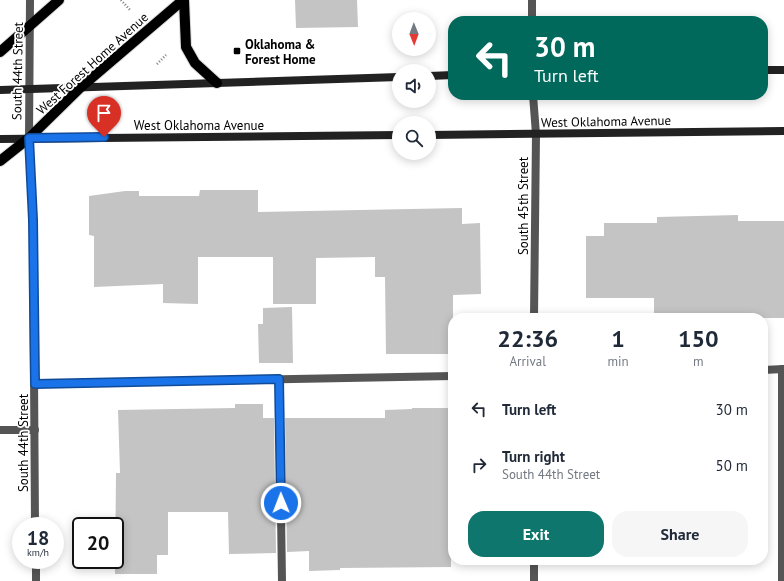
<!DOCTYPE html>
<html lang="en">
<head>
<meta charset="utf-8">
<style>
	:root { --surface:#fff; --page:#f6f6f7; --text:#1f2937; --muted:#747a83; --accent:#0f766e }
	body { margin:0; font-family:"PT Sans",sans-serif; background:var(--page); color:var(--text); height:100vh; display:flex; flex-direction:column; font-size:15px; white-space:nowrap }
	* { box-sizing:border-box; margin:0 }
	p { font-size:13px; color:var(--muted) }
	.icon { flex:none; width:22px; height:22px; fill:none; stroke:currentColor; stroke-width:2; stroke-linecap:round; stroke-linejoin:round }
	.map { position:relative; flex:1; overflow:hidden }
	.sheet { position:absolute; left:448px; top:313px; width:320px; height:252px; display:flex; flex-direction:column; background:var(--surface); border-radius:16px; box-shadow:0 2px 10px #0003 }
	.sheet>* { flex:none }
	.guide { position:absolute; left:448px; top:16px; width:320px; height:84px; border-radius:16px; box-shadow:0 2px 10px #0003; background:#00695c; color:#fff; overflow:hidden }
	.needle { width:26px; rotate:179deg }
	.tools { position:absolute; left:392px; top:12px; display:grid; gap:8px }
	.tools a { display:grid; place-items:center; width:44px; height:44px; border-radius:50%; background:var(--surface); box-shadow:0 2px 10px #0003; font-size:20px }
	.speed { position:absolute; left:12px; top:517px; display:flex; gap:8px; font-size:20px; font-weight:700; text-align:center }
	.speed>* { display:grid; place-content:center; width:52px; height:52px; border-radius:50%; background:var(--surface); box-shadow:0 2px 10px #0003; line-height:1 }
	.speed small { font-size:10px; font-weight:400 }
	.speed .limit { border:2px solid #111; border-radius:6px; background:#fff; color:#111 }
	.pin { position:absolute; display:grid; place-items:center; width:34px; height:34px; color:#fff; margin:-41px -17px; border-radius:50% 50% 50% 0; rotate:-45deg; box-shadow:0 0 4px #0007 }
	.pin .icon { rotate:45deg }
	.me { position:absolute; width:44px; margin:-22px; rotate:359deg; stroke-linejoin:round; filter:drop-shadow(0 0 3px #0008) }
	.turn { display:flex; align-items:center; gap:14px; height:84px; padding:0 20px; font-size:18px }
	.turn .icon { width:52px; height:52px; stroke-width:2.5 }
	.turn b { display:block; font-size:28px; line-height:34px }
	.eta { display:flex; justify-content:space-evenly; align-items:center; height:68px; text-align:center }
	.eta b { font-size:24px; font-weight:800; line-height:28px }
	.primary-button { display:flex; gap:8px; margin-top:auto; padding:8px 20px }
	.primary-button a { flex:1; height:46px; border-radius:16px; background:var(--accent); color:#fff; font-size:16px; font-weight:800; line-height:46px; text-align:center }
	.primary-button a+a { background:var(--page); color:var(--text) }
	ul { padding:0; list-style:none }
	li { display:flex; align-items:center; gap:12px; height:56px; padding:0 20px }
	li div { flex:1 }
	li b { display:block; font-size:15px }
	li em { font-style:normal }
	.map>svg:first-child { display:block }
	.building { fill:#c4c4c4 }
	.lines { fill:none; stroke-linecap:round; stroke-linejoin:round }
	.primary-casing { stroke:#dbdbdb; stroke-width:12 }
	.path { stroke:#777; stroke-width:2.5; stroke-dasharray:1 2; stroke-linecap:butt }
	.lane { stroke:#555; stroke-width:8 }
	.street { stroke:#555; stroke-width:8 }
	.secondary { stroke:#222; stroke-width:8 }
	.primary { stroke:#000; stroke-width:10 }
	.route-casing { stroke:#114b97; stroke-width:10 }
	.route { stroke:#1a73e8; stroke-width:7 }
	.poi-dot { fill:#000; stroke:#fff; stroke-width:1.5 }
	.labels { text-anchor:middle; stroke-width:3.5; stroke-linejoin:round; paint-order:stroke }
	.poi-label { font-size:13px; font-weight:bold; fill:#000; stroke:#fff; text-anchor:start }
	.street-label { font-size:13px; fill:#000; stroke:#fff }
</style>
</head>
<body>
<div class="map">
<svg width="784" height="581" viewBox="0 0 784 581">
	<rect width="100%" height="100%" fill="#fff"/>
	<g class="building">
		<path d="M295,0H357L358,27L296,28Z"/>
		<path d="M200,190H258V212L462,208V224L480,223L481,294L453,295V354H386L385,277H375V257L316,258V304H273V257H198V304L163,303V284L94,287V236L89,235V196L125,191H139V196H199Z"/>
		<path d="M738,215V221H784V318H654V298H586V236H604V223H657V217Z"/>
		<path d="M292,307L293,363H259L258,324H263V308Z"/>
		<path d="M235,404H263V418H274L276,553L229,554L228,512H168V555H157V574H115L116,473H120L118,410L235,408Z"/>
		<path d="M412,408H453V449H450L451,567L340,568V570L309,571V551L287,552L285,418H385V410L412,409Z"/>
	</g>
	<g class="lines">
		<g class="primary-casing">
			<g id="primary">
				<path d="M184,0L186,47L195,63L217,83"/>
				<path d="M0,52L59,0"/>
				<path d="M0,161L29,138L80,88L183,0"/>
			</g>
		</g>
		<g class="path">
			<path d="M121,0L130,10"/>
			<path d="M157,64L166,55"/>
		</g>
		<g class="lane">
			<path d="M782,369V581"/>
			<path d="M763,370L784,369"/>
			<path d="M279,379L282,581"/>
			<path d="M35,384L453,376"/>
			<path d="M0,430H35"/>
		</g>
		<g class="street">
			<path d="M30,0L29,138L33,220L35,526"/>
			<path d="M532,0V21"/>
			<path d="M533,95L536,134L534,318"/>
			<path d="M36,560V581"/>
			<path d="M534,560V581"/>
		</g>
		<g class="secondary">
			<path d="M763,70H784"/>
			<path d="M429,76L453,75"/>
			<path d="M0,90L399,77"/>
			<path d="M429,135L784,131"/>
			<path d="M0,139L399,135"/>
		</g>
		<use href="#primary" class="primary"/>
	</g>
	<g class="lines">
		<g class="route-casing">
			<path id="route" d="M104,137L29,138L33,220L35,384L279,379L281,503"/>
		</g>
		<use href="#route" class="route"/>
	</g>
	<rect class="poi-dot" x="233" y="47" width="8" height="8" rx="2"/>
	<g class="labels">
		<g class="poi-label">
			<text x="245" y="49">Oklahoma &amp;<tspan x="245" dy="15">Forest Home</tspan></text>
		</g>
		<g class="street-label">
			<text transform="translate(92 63) rotate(-42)" y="5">West Forest Home Avenue</text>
			<text transform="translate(17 71) rotate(-89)" y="5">South 44th Street</text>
			<text transform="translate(606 121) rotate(-1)" y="5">West Oklahoma Avenue</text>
			<text x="199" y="130">West Oklahoma Avenue</text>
			<text transform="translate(523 206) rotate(-90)" y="5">South 45th Street</text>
			<text transform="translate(23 443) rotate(-90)" y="5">South 44th Street</text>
		</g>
	</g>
</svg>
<div class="tools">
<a><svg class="needle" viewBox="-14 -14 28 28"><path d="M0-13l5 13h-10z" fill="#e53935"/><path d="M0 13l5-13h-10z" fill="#747a83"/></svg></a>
<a><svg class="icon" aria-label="sound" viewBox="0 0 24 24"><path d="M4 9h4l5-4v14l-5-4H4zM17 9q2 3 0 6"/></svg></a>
<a><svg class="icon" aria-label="search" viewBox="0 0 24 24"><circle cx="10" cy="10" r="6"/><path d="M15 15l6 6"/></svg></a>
</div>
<div class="speed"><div>18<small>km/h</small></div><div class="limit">20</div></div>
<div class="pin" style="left:104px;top:137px;background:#d93025"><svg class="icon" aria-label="arrive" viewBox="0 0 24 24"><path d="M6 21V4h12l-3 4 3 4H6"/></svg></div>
<svg class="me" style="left:281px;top:503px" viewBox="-20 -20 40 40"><circle r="17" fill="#1a73e8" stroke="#fff" stroke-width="3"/><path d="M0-11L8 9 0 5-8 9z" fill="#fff"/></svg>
<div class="guide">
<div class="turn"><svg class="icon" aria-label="left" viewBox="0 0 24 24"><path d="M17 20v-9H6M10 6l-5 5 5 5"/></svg><div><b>30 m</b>Turn left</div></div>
</div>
<section class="sheet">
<div class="eta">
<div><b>22:36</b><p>Arrival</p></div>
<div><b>1</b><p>min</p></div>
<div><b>150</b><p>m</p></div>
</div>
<ul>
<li><svg class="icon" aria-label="left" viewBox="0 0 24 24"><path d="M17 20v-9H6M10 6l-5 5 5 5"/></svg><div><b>Turn left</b></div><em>30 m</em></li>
<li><svg class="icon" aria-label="right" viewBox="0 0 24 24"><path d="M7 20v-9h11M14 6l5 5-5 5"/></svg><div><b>Turn right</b><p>South 44th Street</p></div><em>50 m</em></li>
</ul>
<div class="primary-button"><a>Exit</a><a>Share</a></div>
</section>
</div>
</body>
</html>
